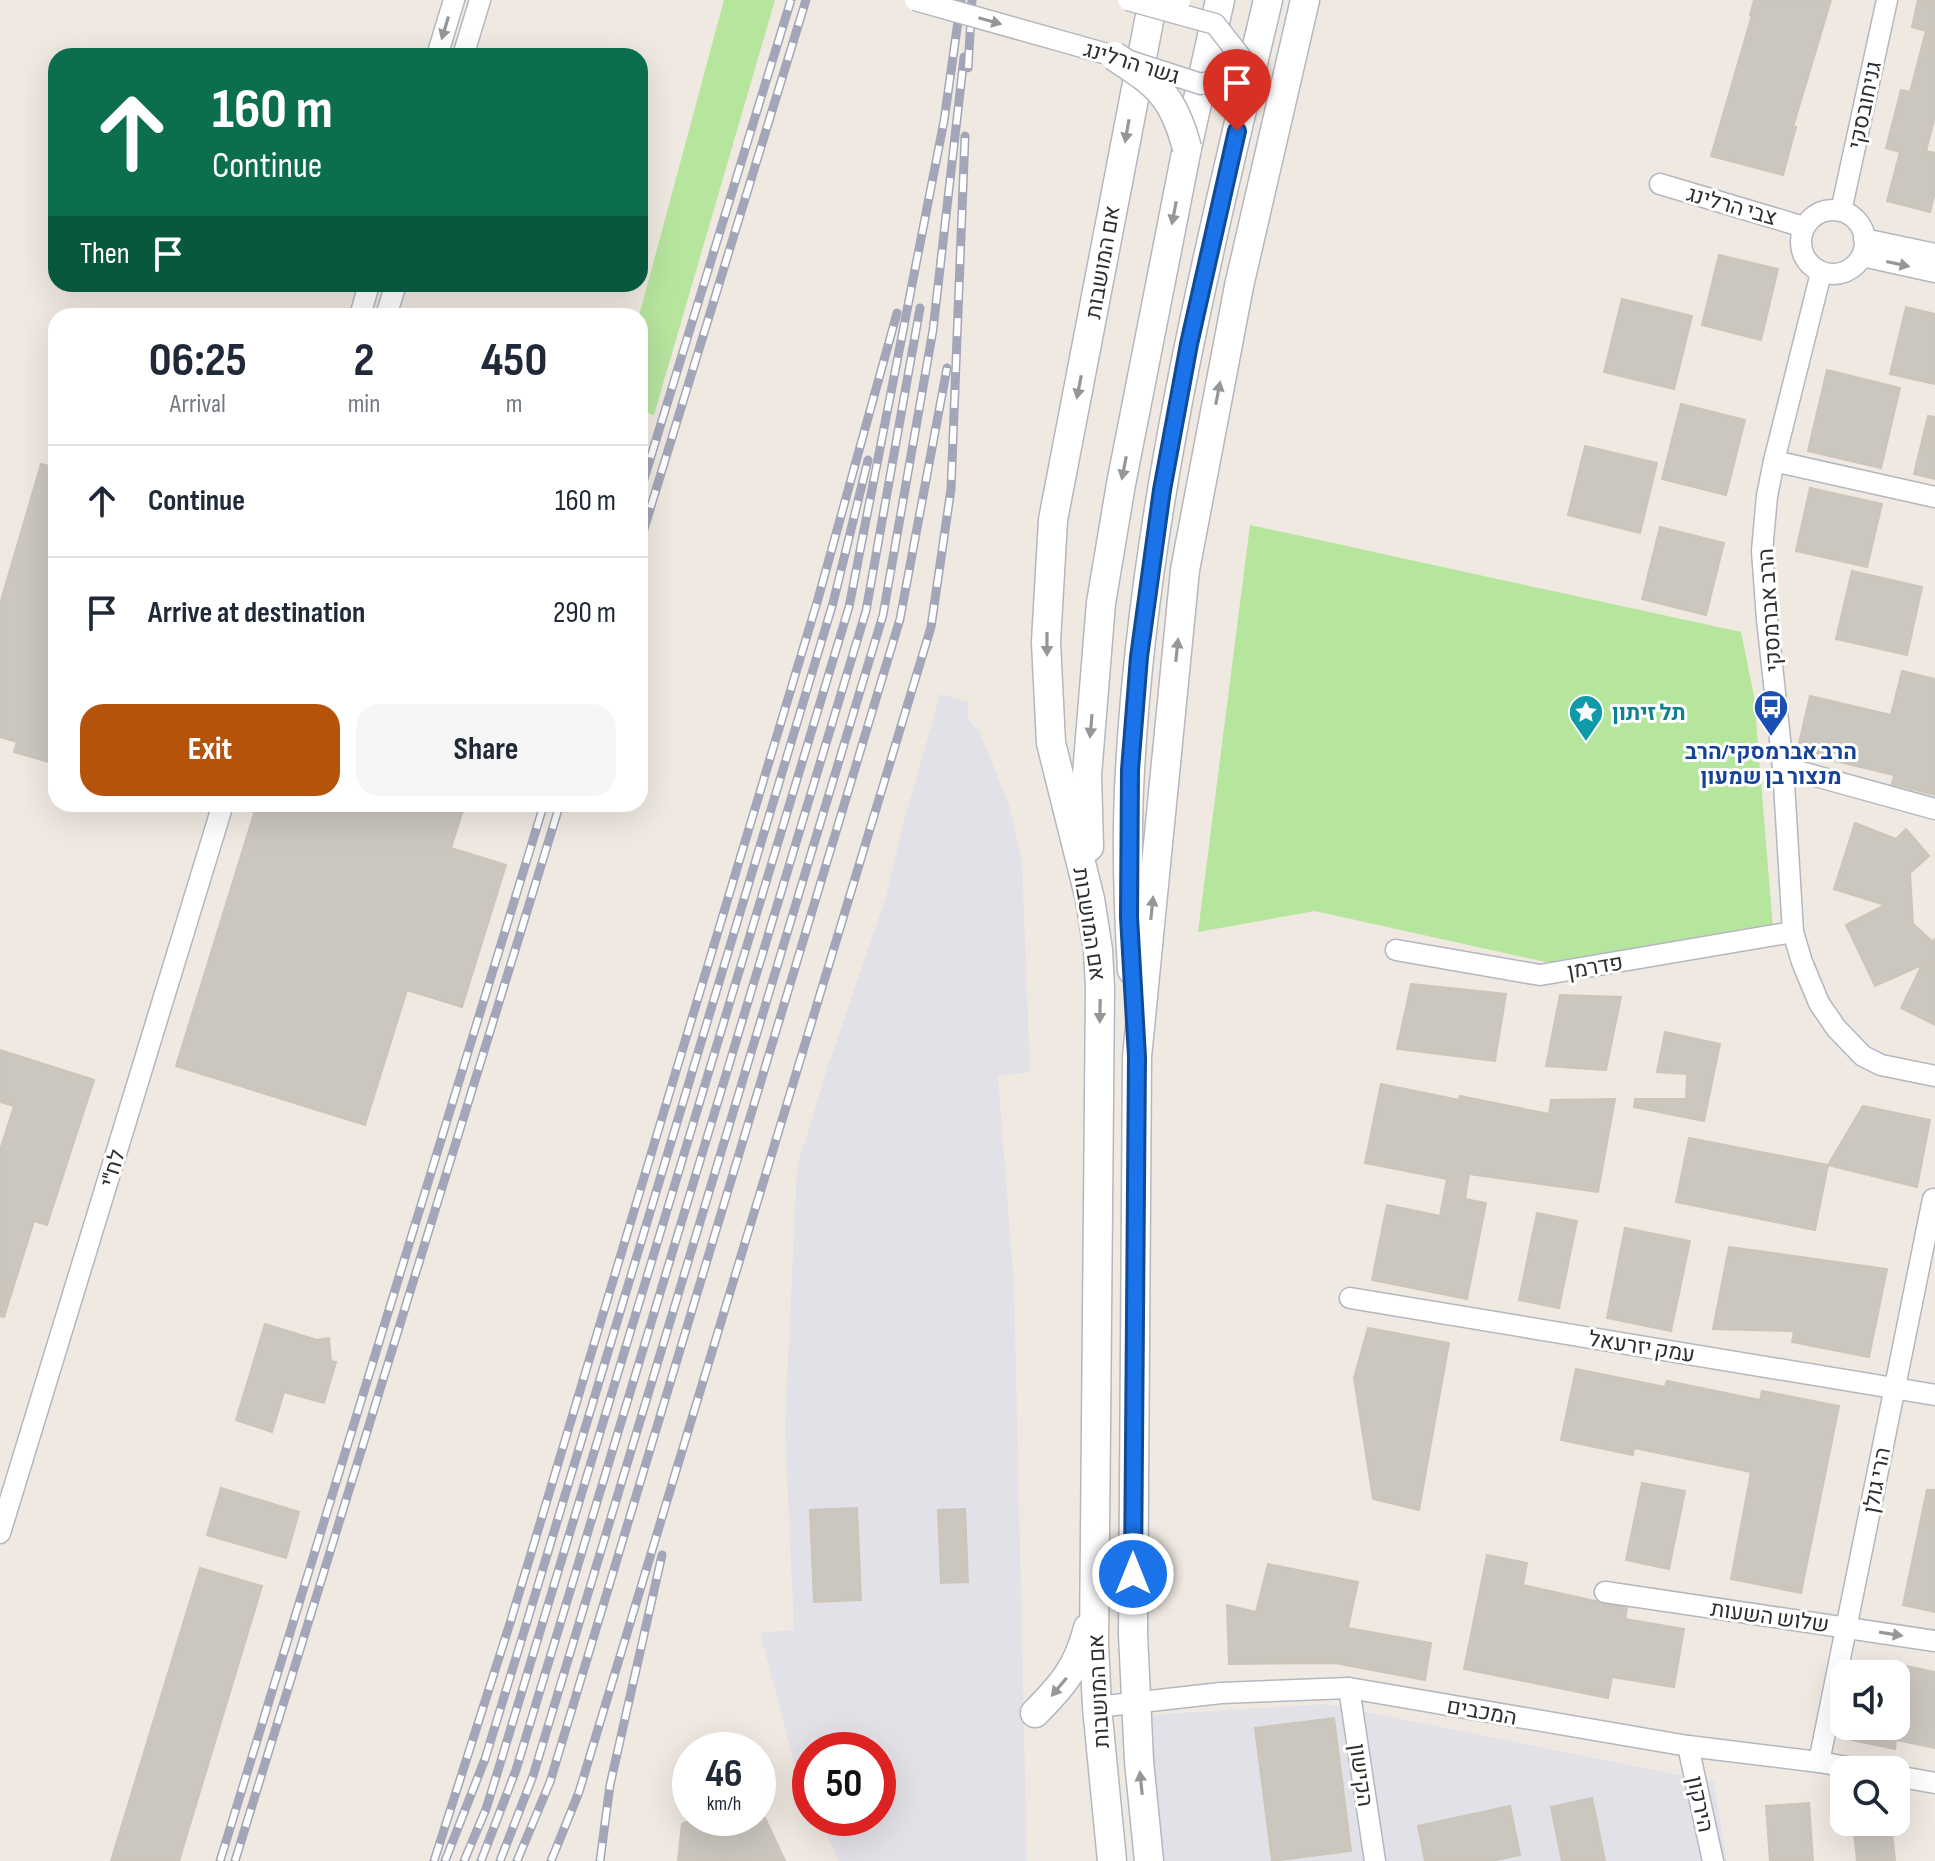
<!DOCTYPE html>
<html lang="en">
<head>
<meta charset="utf-8">
<style>
	:root { --surface:#fff; --page:#f6f6f7; --text:#1f2937; --muted:#747a83; --line:#e0e1e3; --accent:#b45309 }
	body { margin:0; font-family:"Sofia Sans Condensed",Heebo,sans-serif; background:var(--page); color:var(--text); height:100vh; display:flex; flex-direction:column; font-size:30px; white-space:nowrap }
	* { box-sizing:border-box; margin:0 }
	p { font-size:26px; color:var(--muted) }
	.icon { flex:none; width:44px; height:44px; fill:none; stroke:currentColor; stroke-width:2; stroke-linecap:round; stroke-linejoin:round }
	.map { position:relative; flex:1; overflow:hidden }
	.sheet { position:absolute; left:48px; top:308px; width:600px; height:504px; display:flex; flex-direction:column; background:var(--surface); border-radius:24px; box-shadow:0 8px 32px #0002 }
	.sheet>* { flex:none }
	.guide { position:absolute; left:48px; top:48px; width:600px; height:244px; border-radius:24px; box-shadow:0 8px 32px #0002; background:#0b6e4f; color:#fff; overflow:hidden }
	.tools { position:absolute; left:1830px; top:1660px; display:grid; gap:16px }
	.tools a { display:grid; place-items:center; width:80px; height:80px; border-radius:16px; background:var(--surface); box-shadow:0 8px 32px #0002; font-size:40px }
	.speed { position:absolute; left:672px; top:1732px; display:flex; gap:16px; font-size:40px; font-weight:700; text-align:center }
	.speed>* { display:grid; place-content:center; width:104px; height:104px; border-radius:50%; background:var(--surface); box-shadow:0 8px 32px #0002; line-height:1 }
	.speed small { font-size:20px; font-weight:400 }
	.speed .limit { border:12px solid #d22; background:#fff; color:#111 }
	.pin { position:absolute; display:grid; place-items:center; width:68px; height:68px; color:#fff; margin:-82px -34px; border-radius:50% 50% 50% 0; rotate:-45deg; box-shadow:0 0 8px #0007 }
	.pin .icon { rotate:45deg }
	.me { position:absolute; width:88px; margin:-44px; rotate:0deg; stroke-linejoin:round; filter:drop-shadow(0 0 6px #0008) }
	.turn { display:flex; align-items:center; gap:28px; height:168px; padding:0 32px; font-size:36px }
	.turn .icon { width:104px; height:104px; stroke-width:2.5 }
	.turn b { display:block; font-size:56px; line-height:68px }
	.then { display:flex; align-items:center; height:76px; padding:0 32px; background:#0003; gap:16px; font-size:30px }
	.eta { display:flex; justify-content:space-evenly; align-items:center; height:136px; text-align:center }
	.eta b { font-size:48px; font-weight:700; line-height:56px }
	.action { display:flex; gap:16px; margin-top:auto; padding:16px 32px }
	.action a { flex:1; height:92px; border-radius:24px; background:var(--accent); color:#fff; font-size:32px; font-weight:700; line-height:92px; text-align:center }
	.action a+a { background:var(--page); color:var(--text) }
	ul { padding:0; list-style:none }
	li { display:flex; align-items:center; gap:24px; height:112px; padding:0 32px; border-top:2px solid var(--line) }
	li div { flex:1 }
	li b { display:block; font-size:30px }
	li em { font-style:normal }
	.map>svg:first-child { display:block }
	.industrial { fill:#e3e1e8 }
	.green { fill:#b6e59e }
	.building { fill:#cbc7bf; stroke:#cbc5ba; stroke-width:2 }
	.lines { fill:none; stroke-linecap:round; stroke-linejoin:round }
	.minor-casing { stroke:#b4b7c1; stroke-width:23 }
	.secondary-casing { stroke:#b4b7c1; stroke-width:31 }
	.minor { stroke:#fff; stroke-width:20 }
	.secondary { stroke:#fff; stroke-width:28 }
	.rail-casing { stroke:#a3a6b8; stroke-width:9 }
	.rail { stroke:#fff; stroke-width:6; stroke-dasharray:18; stroke-linecap:butt }
	.minor-bridge-casing { stroke:#b4b7c1; stroke-width:23; stroke-linecap:butt }
	.secondary-bridge-casing { stroke:#b4b7c1; stroke-width:31; stroke-linecap:butt }
	.minor-bridge { stroke:#fff; stroke-width:20 }
	.secondary-bridge { stroke:#fff; stroke-width:28 }
	.oneway { fill:#969696 }
	.route-casing { stroke:#114b97; stroke-width:20 }
	.route { stroke:#1a73e8; stroke-width:14 }
	.labels { text-anchor:middle; stroke-width:6; stroke-linejoin:round; paint-order:stroke }
	.street-label { font-size:22px; fill:#2e2e2e; stroke:#fff }
	.culture-label { font-size:22px; font-weight:bold; fill:#0d838f; stroke:#fff; text-anchor:start }
	.transit-label { font-size:22px; font-weight:bold; fill:#164399; stroke:#fff }
</style>
</head>
<body>
<div class="map">
<svg width="1935" height="1861" viewBox="0 0 1935 1861">
	<rect width="100%" height="100%" fill="#efe9e1"/>
	<g class="industrial">
		<path d="M940,694L968,702V719L979,731L1010,808L1022,862L1030,1072L998,1076L1014,1286L1027,1861H839L819,1818H878V1750H810V1799L796,1769L760,1633L794,1630L785,1427L797,1167L827,1069L886,897L903,825Z"/>
		<path d="M1325,1704L1714,1782L1727,1861H1163L1148,1715Z"/>
	</g>
	<g class="green">
		<path d="M724,0H775L654,415L640,410L639,316Z"/>
		<path d="M1250,525L1741,632L1754,696L1773,928L1568,967L1315,911L1198,932Z"/>
	</g>
	<g class="building">
		<path d="M1754,0H1831L1793,127H1796L1783,175L1711,156L1752,15H1750Z"/>
		<path d="M1918,0H1935V116L1926,151L1935,153V192L1930,212L1887,201L1900,152L1886,148L1901,90L1910,92L1926,31L1912,27Z"/>
		<path d="M1719,255L1778,269L1761,340L1702,325Z"/>
		<path d="M1622,299L1692,316L1674,389L1604,372Z"/>
		<path d="M1906,307L1935,314V384L1890,374Z"/>
		<path d="M1827,370L1900,388L1881,468L1808,451Z"/>
		<path d="M1681,404L1745,420L1726,495L1662,479Z"/>
		<path d="M1928,416L1935,417V479L1914,474Z"/>
		<path d="M1585,446L1657,463L1640,533L1568,515Z"/>
		<path d="M41,464L56,468V764L14,752L17,742L0,737V604Z"/>
		<path d="M1810,488L1882,504L1867,567L1796,551Z"/>
		<path d="M1660,527L1724,543L1706,615L1642,599Z"/>
		<path d="M1852,571L1922,587L1907,655L1836,639Z"/>
		<path d="M1902,671L1935,679V795L1892,784L1894,775L1797,752L1810,696L1891,715Z"/>
		<path d="M257,804H465L451,848L506,865L462,1007L407,990L365,1125L176,1066Z"/>
		<path d="M1855,823L1896,839L1906,829L1929,856L1910,873L1913,924L1933,942L1935,938V1025L1901,1008L1922,965L1875,986L1846,925L1885,905L1834,889Z"/>
		<path d="M1411,984L1506,994L1495,1061L1397,1049Z"/>
		<path d="M1560,995L1621,997L1606,1070L1546,1066Z"/>
		<path d="M1665,1032L1720,1044L1704,1121L1634,1107L1635,1099H1686L1687,1074L1657,1072Z"/>
		<path d="M0,1050L94,1080L47,1225L34,1221L4,1317L0,1316V1150L14,1106L0,1102Z"/>
		<path d="M1381,1084L1459,1100L1460,1096L1549,1114L1551,1100L1615,1099L1598,1192L1469,1174L1465,1199L1486,1203L1467,1299L1372,1280L1387,1205L1440,1216L1447,1179L1365,1163Z"/>
		<path d="M1863,1106L1930,1120L1917,1187L1828,1165Z"/>
		<path d="M1689,1138L1828,1165L1815,1230L1676,1202Z"/>
		<path d="M1537,1213L1577,1221L1559,1308L1519,1300Z"/>
		<path d="M1625,1228L1690,1241L1671,1331L1607,1318Z"/>
		<path d="M1729,1247L1887,1269L1869,1357L1792,1342L1794,1331L1713,1329Z"/>
		<path d="M265,1324L317,1340L329,1338L331,1361L336,1362L324,1403L284,1392L272,1432L236,1420Z"/>
		<path d="M1368,1328L1449,1343L1419,1510L1373,1499L1354,1378Z"/>
		<path d="M1576,1369L1665,1387L1667,1381L1760,1400L1762,1391L1839,1406L1801,1593L1731,1579L1751,1472L1634,1448L1633,1455L1561,1440Z"/>
		<path d="M1642,1483L1685,1491L1669,1569L1626,1560Z"/>
		<path d="M221,1488L299,1512L286,1558L207,1535Z"/>
		<path d="M1927,1490H1935V1612L1903,1605Z"/>
		<path d="M857,1508L861,1600L814,1602L810,1510Z"/>
		<path d="M965,1509L968,1582L941,1583L938,1510Z"/>
		<path d="M1487,1555L1527,1563L1523,1585L1627,1608L1625,1619L1684,1629L1674,1687L1612,1677L1608,1698L1464,1669Z"/>
		<path d="M1268,1564L1358,1582L1348,1628L1431,1643L1425,1680L1335,1663L1229,1664L1227,1605L1256,1612Z"/>
		<path d="M200,1568L262,1586L179,1861H111Z"/>
		<path d="M1896,1664L1935,1672V1748L1896,1740L1895,1749L1852,1740L1855,1726H1896Z"/>
		<path d="M1334,1718L1351,1851L1272,1861L1255,1728Z"/>
		<path d="M1592,1798L1605,1861H1562L1551,1807Z"/>
		<path d="M1809,1803L1813,1861H1770L1766,1806Z"/>
		<path d="M1510,1806L1520,1855L1491,1861H1425L1418,1826Z"/>
		<path d="M695,1818H765L785,1861H678L682,1824Z"/>
		<path d="M1853,1822H1891L1895,1861H1857Z"/>
	</g>
	<g class="lines">
		<g class="minor-casing">
			<g id="minor">
				<path d="M437,56L454,0"/>
				<path d="M463,56L480,0"/>
				<path d="M1660,184L1804,227"/>
				<circle cx="1833" cy="242" r="32"/>
				<path d="M1841,211L1887,0"/>
				<path d="M1864,239L1935,254"/>
				<path d="M1862,256L1935,272"/>
				<path d="M1821,273L1774,461L1767,496L1762,551L1767,619L1783,767L1793,932L1802,962L1819,1003L1836,1028L1863,1056L1881,1065L1935,1076"/>
				<path d="M360,316L369,284"/>
				<path d="M386,316L396,284"/>
				<path d="M1774,461L1935,497"/>
				<path d="M1783,767L1935,809"/>
				<path d="M1396,950L1540,975L1793,932"/>
				<path d="M1350,1298L1935,1395"/>
				<path d="M0,1533L223,804"/>
				<path d="M1605,1592L1935,1641"/>
				<path d="M1349,1688L1375,1861"/>
				<path d="M1097,1707L1221,1693L1349,1688L1688,1746L1819,1762L1865,1770"/>
				<path d="M1688,1746L1713,1861"/>
				<path d="M1819,1762L1933,1199"/>
				<path d="M1896,1776L1935,1783"/>
			</g>
		</g>
		<g class="secondary-casing">
			<g id="secondary">
				<path d="M1089,847L1087,775L1101,603L1121,484L1187,148L1220,0"/>
				<path d="M1132,970C1128,903 1126,836 1130,770C1144,509 1208,253 1268,0"/>
				<path d="M1035,1713C1063,1685 1078,1667 1088,1628"/>
				<path d="M1112,1861L1097,1707L1094,1644L1100,988L1098,950L1090,899L1051,743L1046,642L1053,520L1153,0"/>
				<path d="M1149,1861L1139,1761L1133,1634L1137,1057L1185,570L1239,286L1305,0"/>
			</g>
		</g>
		<use href="#minor" class="minor"/>
		<use href="#secondary" class="secondary"/>
		<g class="rail-casing">
			<g id="rail">
				<path d="M968,68L972,0"/>
				<path d="M640,492L791,0"/>
				<path d="M640,542L806,0"/>
				<path d="M220,1861L544,804"/>
				<path d="M235,1861L560,804"/>
				<path d="M434,1861L511,1620L818,599L897,313"/>
				<path d="M445,1861L485,1759L526,1625L833,603L868,460"/>
				<path d="M464,1861L486,1809L500,1764L849,607L944,121L961,0"/>
				<path d="M481,1861L516,1770L866,611L920,308"/>
				<path d="M500,1861L533,1776L883,615L933,330L964,57"/>
				<path d="M517,1861L550,1782L900,619L947,368"/>
				<path d="M551,1861L579,1792L931,627L951,489L965,136"/>
				<path d="M600,1861L610,1785L662,1555"/>
			</g>
		</g>
		<use href="#rail" class="rail"/>
		<g class="minor-bridge-casing">
			<path id="minor-bridge" d="M915,0L1114,56L1201,84L1251,70L1215,24L1128,0"/>
		</g>
		<g class="secondary-bridge-casing">
			<g id="secondary-bridge">
				<path d="M1146,0H1176"/>
				<path d="M1114,56C1158,85 1173,95 1187,148"/>
			</g>
		</g>
		<use href="#minor-bridge" class="minor-bridge"/>
		<use href="#secondary-bridge" class="secondary-bridge"/>
	</g>
	<defs><path id="oneway-solid" d="M-6-.8H1V-3.2L6.5 0L1 3.2V.8H-6Z" transform="scale(2)"/></defs>
	<g class="oneway">
		<use href="#oneway-solid" transform="translate(990 21) rotate(16)"/>
		<use href="#oneway-solid" transform="translate(445 28) rotate(107)"/>
		<use href="#oneway-solid" transform="translate(1127 131) rotate(100)"/>
		<use href="#oneway-solid" transform="translate(1174 213) rotate(101)"/>
		<use href="#oneway-solid" transform="translate(1898 264) rotate(12)"/>
		<use href="#oneway-solid" transform="translate(1079 387) rotate(101)"/>
		<use href="#oneway-solid" transform="translate(1218 393) rotate(-79)"/>
		<use href="#oneway-solid" transform="translate(1124 468) rotate(101)"/>
		<use href="#oneway-solid" transform="translate(1047 644) rotate(90)"/>
		<use href="#oneway-solid" transform="translate(1177 650) rotate(-84)"/>
		<use href="#oneway-solid" transform="translate(1091 726) rotate(95)"/>
		<use href="#oneway-solid" transform="translate(1152 908) rotate(-84)"/>
		<use href="#oneway-solid" transform="translate(1100 1011) rotate(91)"/>
		<use href="#oneway-solid" transform="translate(1891 1634) rotate(9)"/>
		<use href="#oneway-solid" transform="translate(1059 1687) rotate(130)"/>
		<use href="#oneway-solid" transform="translate(1141 1783) rotate(-96)"/>
	</g>
	<g class="lines">
		<g class="route-casing">
			<path id="route" d="M1133,1574L1137,1057L1129,917L1130,770L1139,657L1162,490L1189,344L1237,131"/>
		</g>
		<use href="#route" class="route"/>
	</g>
	<defs>
		<g id="bus-pin" transform="scale(1.8)"><path d="M0 17L-7.5 6A9.5 9.5 0 1 1 7.5 6Z" fill="#1a4fb4" stroke="#fff"/><path d="M-5-6H5V4H4V6H2V4H-2V6H-4V4H-5ZM-3.5-4V0h7V-4ZM-3.5 1.2v1.5H-2V1.2ZM2 1.2v1.5H3.5V1.2Z" fill="#fff"/></g>
		<g id="sight-pin" transform="scale(1.8)"><path d="M0 17L-7.5 6A9.5 9.5 0 1 1 7.5 6Z" fill="#0f9aa8" stroke="#fff"/><path d="M0-6L1.8-2.2L6-1.7L2.9 1.2L3.7 5.4L0 3.3L-3.7 5.4L-2.9 1.2L-6-1.7L-1.8-2.2Z" fill="#fff"/></g>
	</defs>
	<g fill-rule="evenodd">
		<use href="#bus-pin" x="1771" y="707"/>
		<use href="#sight-pin" x="1586" y="712"/>
	</g>
	<g class="labels">
		<g class="street-label">
			<text transform="translate(1132 62) rotate(17)" y="8">גשר הרלינג</text>
			<text transform="translate(1864 105) rotate(-78)" y="8">גניחובסקי</text>
			<text transform="translate(1732 205) rotate(16)" y="8">צבי הרלינג</text>
			<text transform="translate(1102 262) rotate(-80)" y="8">אם המושבות</text>
			<text transform="translate(1769 610) rotate(-94)" y="8">הרב אברמסקי</text>
			<text transform="translate(1090 924) rotate(81)" y="8">אם המושבות</text>
			<text transform="translate(1595 966) rotate(-10)" y="8">פדרמן</text>
			<text transform="translate(112 1168) rotate(-73)" y="8">לח"י</text>
			<text transform="translate(1642 1346) rotate(9)" y="8">עמק יזרעאל</text>
			<text transform="translate(1876 1480) rotate(-79)" y="8">הרי גולן</text>
			<text transform="translate(1770 1616) rotate(8)" y="8">שלוש השעות</text>
			<text transform="translate(1098 1691) rotate(-93)" y="8">אם המושבות</text>
			<text transform="translate(1482 1711) rotate(10)" y="8">המכבים</text>
			<text transform="translate(1362 1775) rotate(82)" y="8">הקישון</text>
			<text transform="translate(1701 1804) rotate(78)" y="8">הירקון</text>
		</g>
		<g class="culture-label">
			<text x="1612" y="720">תל זיתון</text>
		</g>
		<g class="transit-label">
			<text x="1771" y="759">הרב אברמסקי/הרב<tspan x="1771" dy="25">מנצור בן שמעון</tspan></text>
		</g>
	</g>
</svg>
<div class="tools">
<a><svg class="icon" aria-label="sound" viewBox="0 0 24 24"><path d="M4 9h4l5-4v14l-5-4H4zM17 9q2 3 0 6"/></svg></a>
<a><svg class="icon" aria-label="search" viewBox="0 0 24 24"><circle cx="10" cy="10" r="6"/><path d="M15 15l6 6"/></svg></a>
</div>
<div class="speed"><div>46<small>km/h</small></div><div class="limit">50</div></div>
<div class="pin" style="left:1237px;top:131px;background:#d93025"><svg class="icon" aria-label="arrive" viewBox="0 0 24 24"><path d="M6 21V4h12l-3 4 3 4H6"/></svg></div>
<svg class="me" style="left:1133px;top:1574px" viewBox="-20 -20 40 40"><circle r="17" fill="#1a73e8" stroke="#fff" stroke-width="3"/><path d="M0-11L8 9 0 5-8 9z" fill="#fff"/></svg>
<div class="guide">
<div class="turn"><svg class="icon" aria-label="ahead" viewBox="0 0 24 24"><path d="M12 20V5M6 11l6-6 6 6"/></svg><div><b>160 m</b>Continue</div></div>
<div class="then">Then<svg class="icon" aria-label="arrive" viewBox="0 0 24 24"><path d="M6 21V4h12l-3 4 3 4H6"/></svg></div>
</div>
<section class="sheet">
<div class="eta">
<div><b>06:25</b><p>Arrival</p></div>
<div><b>2</b><p>min</p></div>
<div><b>450</b><p>m</p></div>
</div>
<ul>
<li><svg class="icon" aria-label="ahead" viewBox="0 0 24 24"><path d="M12 20V5M6 11l6-6 6 6"/></svg><div><b>Continue</b></div><em>160 m</em></li>
<li><svg class="icon" aria-label="arrive" viewBox="0 0 24 24"><path d="M6 21V4h12l-3 4 3 4H6"/></svg><div><b>Arrive at destination</b></div><em>290 m</em></li>
</ul>
<div class="action"><a>Exit</a><a>Share</a></div>
</section>
</div>
</body>
</html>
